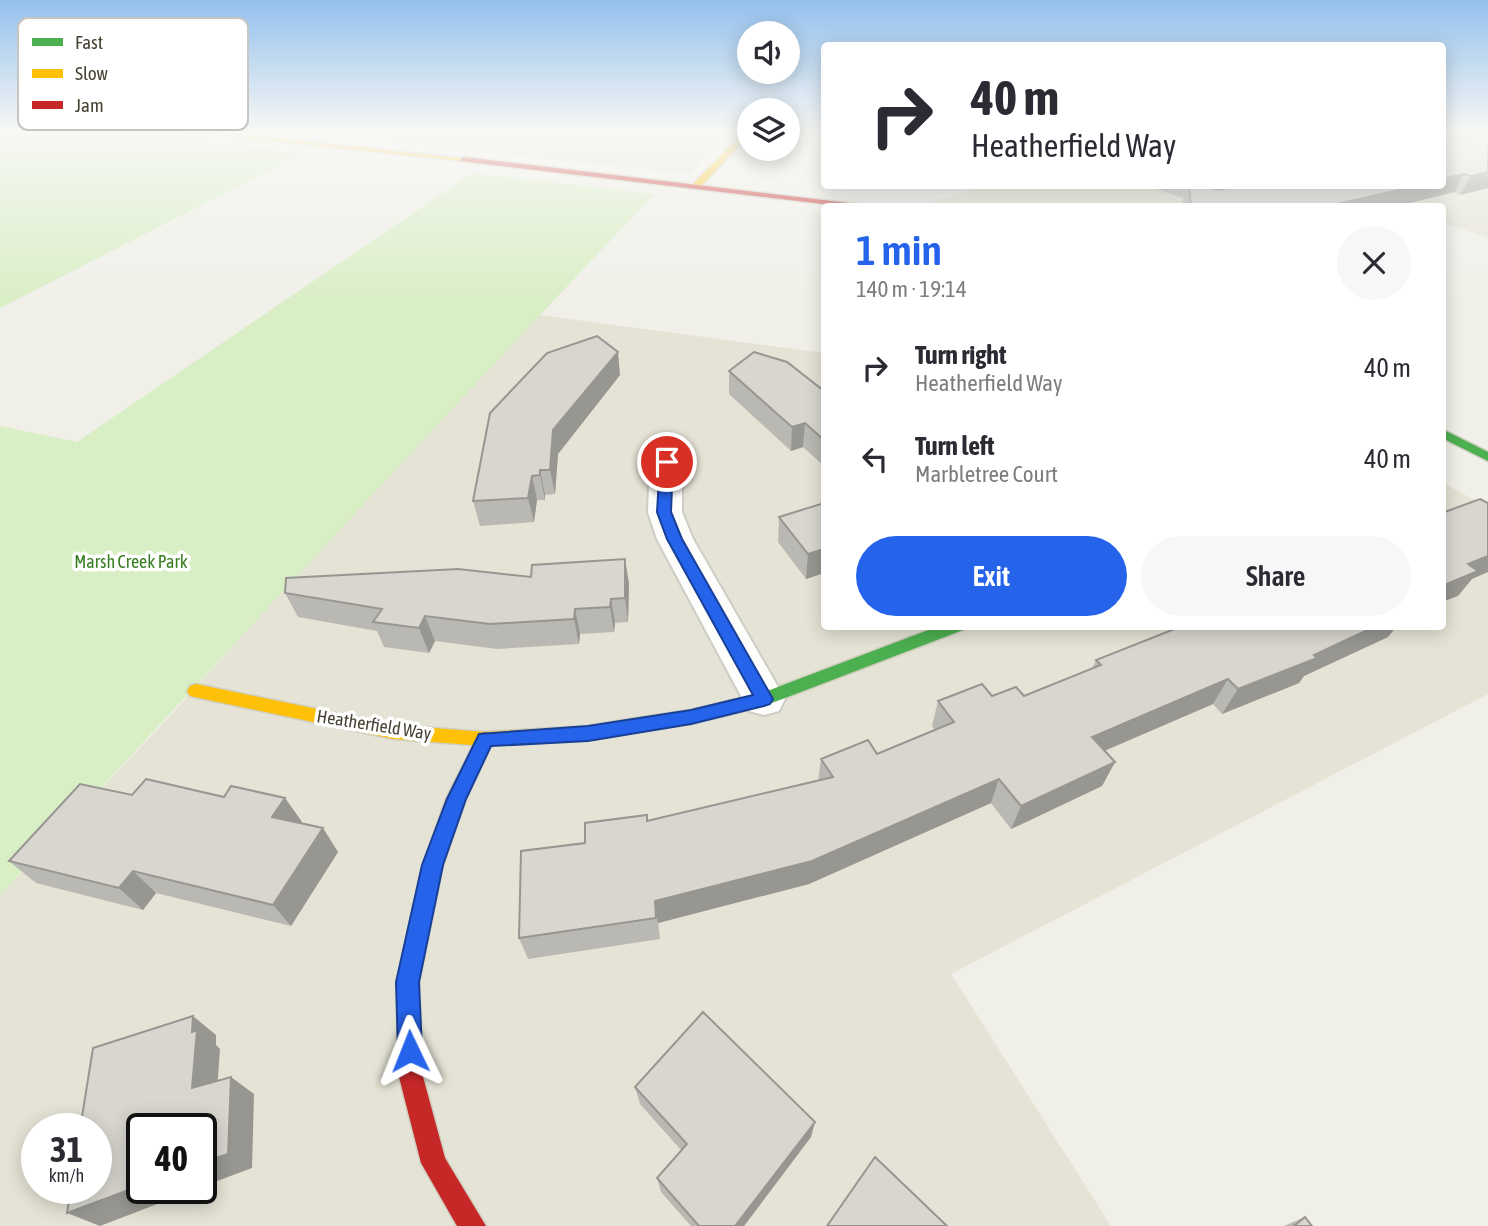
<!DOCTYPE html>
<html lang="en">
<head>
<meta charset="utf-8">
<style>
	:root { --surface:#fff; --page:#f7f7f7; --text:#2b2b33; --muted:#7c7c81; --accent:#2563eb }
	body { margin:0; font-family:"Asap Condensed",sans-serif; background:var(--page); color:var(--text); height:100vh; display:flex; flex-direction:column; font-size:26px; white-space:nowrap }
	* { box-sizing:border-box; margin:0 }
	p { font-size:23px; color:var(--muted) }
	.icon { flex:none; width:38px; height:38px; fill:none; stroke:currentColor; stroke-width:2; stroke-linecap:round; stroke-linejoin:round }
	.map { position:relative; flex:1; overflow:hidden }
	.side { position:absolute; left:821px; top:203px; width:625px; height:427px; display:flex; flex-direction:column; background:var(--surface); border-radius:7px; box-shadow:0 4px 18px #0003 }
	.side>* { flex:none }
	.top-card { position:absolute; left:821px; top:42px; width:625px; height:147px; border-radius:7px; box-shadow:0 4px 18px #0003; background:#fff; color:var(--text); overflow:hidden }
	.controls { position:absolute; left:737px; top:21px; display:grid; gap:14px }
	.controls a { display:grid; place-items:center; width:63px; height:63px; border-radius:50%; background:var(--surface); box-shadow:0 4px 18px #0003; font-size:35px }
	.speed { position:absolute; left:21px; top:1113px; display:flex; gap:14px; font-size:35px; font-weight:700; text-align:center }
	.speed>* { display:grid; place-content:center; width:91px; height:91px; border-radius:50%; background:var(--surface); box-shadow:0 4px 18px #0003; line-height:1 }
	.speed small { font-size:18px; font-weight:400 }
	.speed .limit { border:4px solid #111; border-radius:10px; background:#fff; color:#111 }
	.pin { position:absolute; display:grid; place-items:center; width:60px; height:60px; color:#fff; margin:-30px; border:4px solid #fff; border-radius:50%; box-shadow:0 2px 7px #0007 }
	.me { position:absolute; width:77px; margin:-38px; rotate:358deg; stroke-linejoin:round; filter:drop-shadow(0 0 5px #0008) }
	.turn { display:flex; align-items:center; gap:24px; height:147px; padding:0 35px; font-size:32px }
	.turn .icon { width:91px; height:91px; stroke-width:2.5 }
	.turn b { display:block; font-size:49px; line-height:60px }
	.round { display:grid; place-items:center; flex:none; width:74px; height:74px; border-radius:37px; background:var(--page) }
	.head { display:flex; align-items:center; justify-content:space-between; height:119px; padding:0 35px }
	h1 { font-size:42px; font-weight:600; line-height:52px; color:var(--accent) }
	.button { display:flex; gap:14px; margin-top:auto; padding:14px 35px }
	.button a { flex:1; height:80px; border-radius:42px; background:var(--accent); color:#fff; font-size:28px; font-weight:600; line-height:80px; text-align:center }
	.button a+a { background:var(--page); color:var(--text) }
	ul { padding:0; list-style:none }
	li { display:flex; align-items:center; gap:21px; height:91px; padding:0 35px }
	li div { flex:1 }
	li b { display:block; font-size:26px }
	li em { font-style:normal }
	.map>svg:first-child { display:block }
	.residential { fill:#e5e3d5; fill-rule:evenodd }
	.green { fill:#d8eec5 }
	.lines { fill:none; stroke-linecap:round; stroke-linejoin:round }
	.street-casing { stroke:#cecdc5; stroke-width:4 }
	.fast-casing { stroke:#d0cebe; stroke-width:3 }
	.slow-casing { stroke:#d0cebe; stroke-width:3 }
	.jam-casing { stroke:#d0cebe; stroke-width:3 }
	.street { fill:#fdfdfc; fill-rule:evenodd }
	.fast { fill:#4caf50; fill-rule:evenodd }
	.slow { fill:#ffc107; fill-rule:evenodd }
	.jam { fill:#c62828; fill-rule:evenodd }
	.wall { fill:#bab8b2 }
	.shaded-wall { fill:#979691 }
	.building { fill:#d8d6cf; stroke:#979691; stroke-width:2 }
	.route { fill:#2563eb; stroke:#184099; stroke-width:2 }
	.labels { text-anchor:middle; stroke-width:7; stroke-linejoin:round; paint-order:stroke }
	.park-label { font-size:18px; fill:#377e21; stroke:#fff }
	.street-label { font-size:18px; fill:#474233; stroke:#fff }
	.key { fill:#fff; stroke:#c8c6c2; stroke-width:2 }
	.key-label { font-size:19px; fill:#474233 }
</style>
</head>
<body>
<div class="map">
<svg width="1488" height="1226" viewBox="0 0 1488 1226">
	<rect width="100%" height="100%" fill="#f0efe8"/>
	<g class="residential">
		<path d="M292,132H729L690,174Z"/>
		<path d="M1488,132V238L1447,224L1442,225V206H960L931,202L986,186H1442Z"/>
		<path d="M539,315L824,353V626H1442V482L1488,508V694L951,974L1111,1226H0V895L157,730L365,500ZM37,1129H96V1188H37ZM142,1129H201V1188H142Z"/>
	</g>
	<g class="green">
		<path d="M0,132H146L302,154L0,308Z"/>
		<path d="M472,173L655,194C433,425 220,663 0,895V426L77,442Z"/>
	</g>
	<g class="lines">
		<g class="street-casing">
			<path id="street" d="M666,452L677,455L682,462V512L693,539L785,699L779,711L764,715L749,711L657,539L648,512L650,462L655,455Z"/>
		</g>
		<g class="fast-casing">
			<g id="fast">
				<path d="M1442,429L1488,452V461L1442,438Z"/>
				<path d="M939,626H965L963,630L764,706L691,724L630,733L624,731L621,726L624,721L630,719L691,710L762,693Z"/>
			</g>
		</g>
		<g class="slow-casing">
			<g id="slow">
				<path d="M187,132H215L467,159L463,161Z"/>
				<path d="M744,132H749V135L700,187H694V183Z"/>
				<path d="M196,684L394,725L485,732L588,726L630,719L636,721L639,726L636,731L630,733L588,740L485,746L394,739L190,696L187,691L190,686Z"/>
			</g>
		</g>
		<g class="jam-casing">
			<g id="jam">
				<path d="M463,157L857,204L861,206H840L460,161Z"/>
				<path d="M485,732L491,734L494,739L466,799L443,865L419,982L422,1073L445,1158L486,1226H457L421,1163L398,1073L397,982L423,865L446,799L479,734Z"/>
			</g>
		</g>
		<use href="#street" class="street"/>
		<use href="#fast" class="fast"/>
		<use href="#slow" class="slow"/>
		<use href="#jam" class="jam"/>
	</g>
	<g class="wall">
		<path d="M1488,132V188L1460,195L1454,192L1397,206H1183V198L1146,186H1442Z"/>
		<path d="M729,371L824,391V466L803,447L791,451L729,394Z"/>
		<path d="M620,375L558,454L555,494L545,495V500H537L534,522L480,526L473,501Z"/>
		<path d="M824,503V573L806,579L778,542L779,517Z"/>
		<path d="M625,559L629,584L628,622L615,623L614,632L580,634L579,644L497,649L435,641L429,653L384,647L377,631L298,617L285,593L531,577Z"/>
		<path d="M1388,637L1304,676L1299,683L1222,714L1213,704L1105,751L1115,762L1102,786L1011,829L991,803L809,884L658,923L660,939L528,959L519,938L585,843L648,820L818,781L821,759L877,754L935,730L932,726L938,701L992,696H1024L1092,669L1096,660Z"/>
		<path d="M132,795L285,798L302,822L300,824L338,852L291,926L156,893L143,910L36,883L9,861Z"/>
		<path d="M635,1087L811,1137L744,1226H691L661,1192L657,1178L681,1150L640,1104Z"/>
		<path d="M1305,1217L1312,1226H1284Z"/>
	</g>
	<g class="shaded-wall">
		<path d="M1446,132H1488V138L1442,142Z"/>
		<path d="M1488,172V188L1460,195L1471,176Z"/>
		<path d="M1464,174L1454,192L1397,206H1328L1416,186H1442V179Z"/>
		<path d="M1204,186H1238L1203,193Z"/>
		<path d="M618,352L620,375L558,454L555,494L550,470L553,430Z"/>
		<path d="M805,423L803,447L791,451L792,427Z"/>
		<path d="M540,470L545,495V500L540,475Z"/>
		<path d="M532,476L537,500L534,522L528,498Z"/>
		<path d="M824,549V573L806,579L808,554Z"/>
		<path d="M1488,556V572L1472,579L1458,596L1442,602V586L1468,564Z"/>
		<path d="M625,559L629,584L628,622L625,598Z"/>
		<path d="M611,599L615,623L614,632L610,607Z"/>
		<path d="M575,609L580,634L579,644L574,619Z"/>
		<path d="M425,616L435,641L429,653L419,628Z"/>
		<path d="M1376,626H1397L1388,637L1304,676L1299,683L1222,714L1238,689Z"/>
		<path d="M1228,679L1213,704L1080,761L1092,737Z"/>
		<path d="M1115,762L1102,786L1011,829L1021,806Z"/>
		<path d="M999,779L991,803L809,884L658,923L660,939L655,901Z"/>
		<path d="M285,798L302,822L288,841L272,817Z"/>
		<path d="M323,828L338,852L291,926L273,905Z"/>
		<path d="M133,871L156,893L143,910L119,888Z"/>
		<path d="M193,1016L216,1035V1045L220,1049L216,1105L192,1088V1032Z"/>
		<path d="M231,1077L254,1094L252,1168L201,1187V1163Z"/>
		<path d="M815,1122L811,1137L744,1226H735Z"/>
		<path d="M142,1185V1188H199L100,1226L67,1213Z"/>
	</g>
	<g class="building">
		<path d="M1442,132H1448L1449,138L1452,140L1488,137V172L1471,176L1464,174L1442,179Z"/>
		<path d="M1189,186H1209L1210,188L1219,190L1236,186H1416L1328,206H1191Z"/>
		<path d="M597,336L618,352L553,430L550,470H540V475L532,476L528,498L473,501L490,413L547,353Z"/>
		<path d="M754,352L787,362L824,391V440L805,423L792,427L729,371Z"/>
		<path d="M1480,499L1488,503V556L1468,564L1478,571L1442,586V513Z"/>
		<path d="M824,503V549L808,554L779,517Z"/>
		<path d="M625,559V598L611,599L610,607L575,609L574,619L490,624L425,616L419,628L373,622L382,609L285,593L286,578L458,569L531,577L532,565Z"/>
		<path d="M1182,626H1376L1314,655L1317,658L1238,689L1228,679L1092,737L1115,762L1021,806L999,779L812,861L655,901L656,918L519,938L521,851L585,843V823L647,815V821L833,777L821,759L868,740L877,754L954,722L938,701L982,684L992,696L1016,687L1024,696L1101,665L1096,660Z"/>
		<path d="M146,779L224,797L231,786L285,798L272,817L323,828L273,905L133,871L119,888L9,861L80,784L132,795Z"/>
		<path d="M703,1012L815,1122L735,1226H699L657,1178L687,1144L635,1087Z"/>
		<path d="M193,1016L192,1032L197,1030L192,1088L231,1077L228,1154L201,1163V1129H142V1185L67,1213L71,1188H96V1129H80L93,1048Z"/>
		<path d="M875,1157L947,1226H827Z"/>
		<path d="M1305,1217L1312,1226H1294Z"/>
	</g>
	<linearGradient id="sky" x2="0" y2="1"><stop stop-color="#93c0ec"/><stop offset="0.43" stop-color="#f8f8f5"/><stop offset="1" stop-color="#f8f8f5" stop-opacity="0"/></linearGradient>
	<rect width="1488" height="304" fill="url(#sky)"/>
	<path class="route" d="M667,458L673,462L671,512L682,539L773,699L770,704L764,706L691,724L588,741L491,746L466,799L443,865L419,982L422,1051L418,1059L410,1063L401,1059L398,1051L396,982L422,865L447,799L479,734L588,726L691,710L753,695L667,539L657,512L660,462Z"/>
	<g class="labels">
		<g class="park-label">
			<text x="131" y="568">Marsh Creek Park</text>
		</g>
		<g class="street-label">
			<text transform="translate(374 725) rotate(9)" y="6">Heatherfield Way</text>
		</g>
	</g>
	<rect x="18" y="18" width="230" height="112" rx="10" class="key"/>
	<rect x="32" y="38" width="31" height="8" fill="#4caf50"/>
	<rect x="32" y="69" width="31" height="9" fill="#ffc107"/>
	<rect x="32" y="101" width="31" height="8" fill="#c62828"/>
	<g class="key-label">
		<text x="75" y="49">Fast</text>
		<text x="75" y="80">Slow</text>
		<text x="75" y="112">Jam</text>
	</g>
</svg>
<div class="controls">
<a><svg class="icon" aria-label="sound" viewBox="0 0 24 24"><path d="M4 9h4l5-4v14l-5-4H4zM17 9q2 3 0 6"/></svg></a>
<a><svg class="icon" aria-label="layers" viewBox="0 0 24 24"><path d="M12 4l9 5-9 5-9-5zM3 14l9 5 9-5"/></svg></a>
</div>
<div class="speed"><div>31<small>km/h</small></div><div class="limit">40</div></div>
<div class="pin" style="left:667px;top:462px;background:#d93025"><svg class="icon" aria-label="arrive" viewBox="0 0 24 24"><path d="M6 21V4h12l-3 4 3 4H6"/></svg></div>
<svg class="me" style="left:410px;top:1051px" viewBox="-20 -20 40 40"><path d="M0-17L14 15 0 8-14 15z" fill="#2563eb" stroke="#fff" stroke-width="4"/></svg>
<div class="top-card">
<div class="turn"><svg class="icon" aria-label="right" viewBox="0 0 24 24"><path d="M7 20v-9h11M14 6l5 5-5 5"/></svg><div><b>40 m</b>Heatherfield Way</div></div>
</div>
<section class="side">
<div class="head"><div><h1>1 min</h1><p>140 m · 19:14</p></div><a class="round"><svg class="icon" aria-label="close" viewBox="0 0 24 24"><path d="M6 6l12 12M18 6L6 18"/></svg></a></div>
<ul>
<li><svg class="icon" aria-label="right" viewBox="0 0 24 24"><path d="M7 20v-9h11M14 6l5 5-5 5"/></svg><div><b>Turn right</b><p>Heatherfield Way</p></div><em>40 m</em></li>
<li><svg class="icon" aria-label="left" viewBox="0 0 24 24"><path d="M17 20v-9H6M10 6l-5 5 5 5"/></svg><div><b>Turn left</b><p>Marbletree Court</p></div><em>40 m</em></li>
</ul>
<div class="button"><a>Exit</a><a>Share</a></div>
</section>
</div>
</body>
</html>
